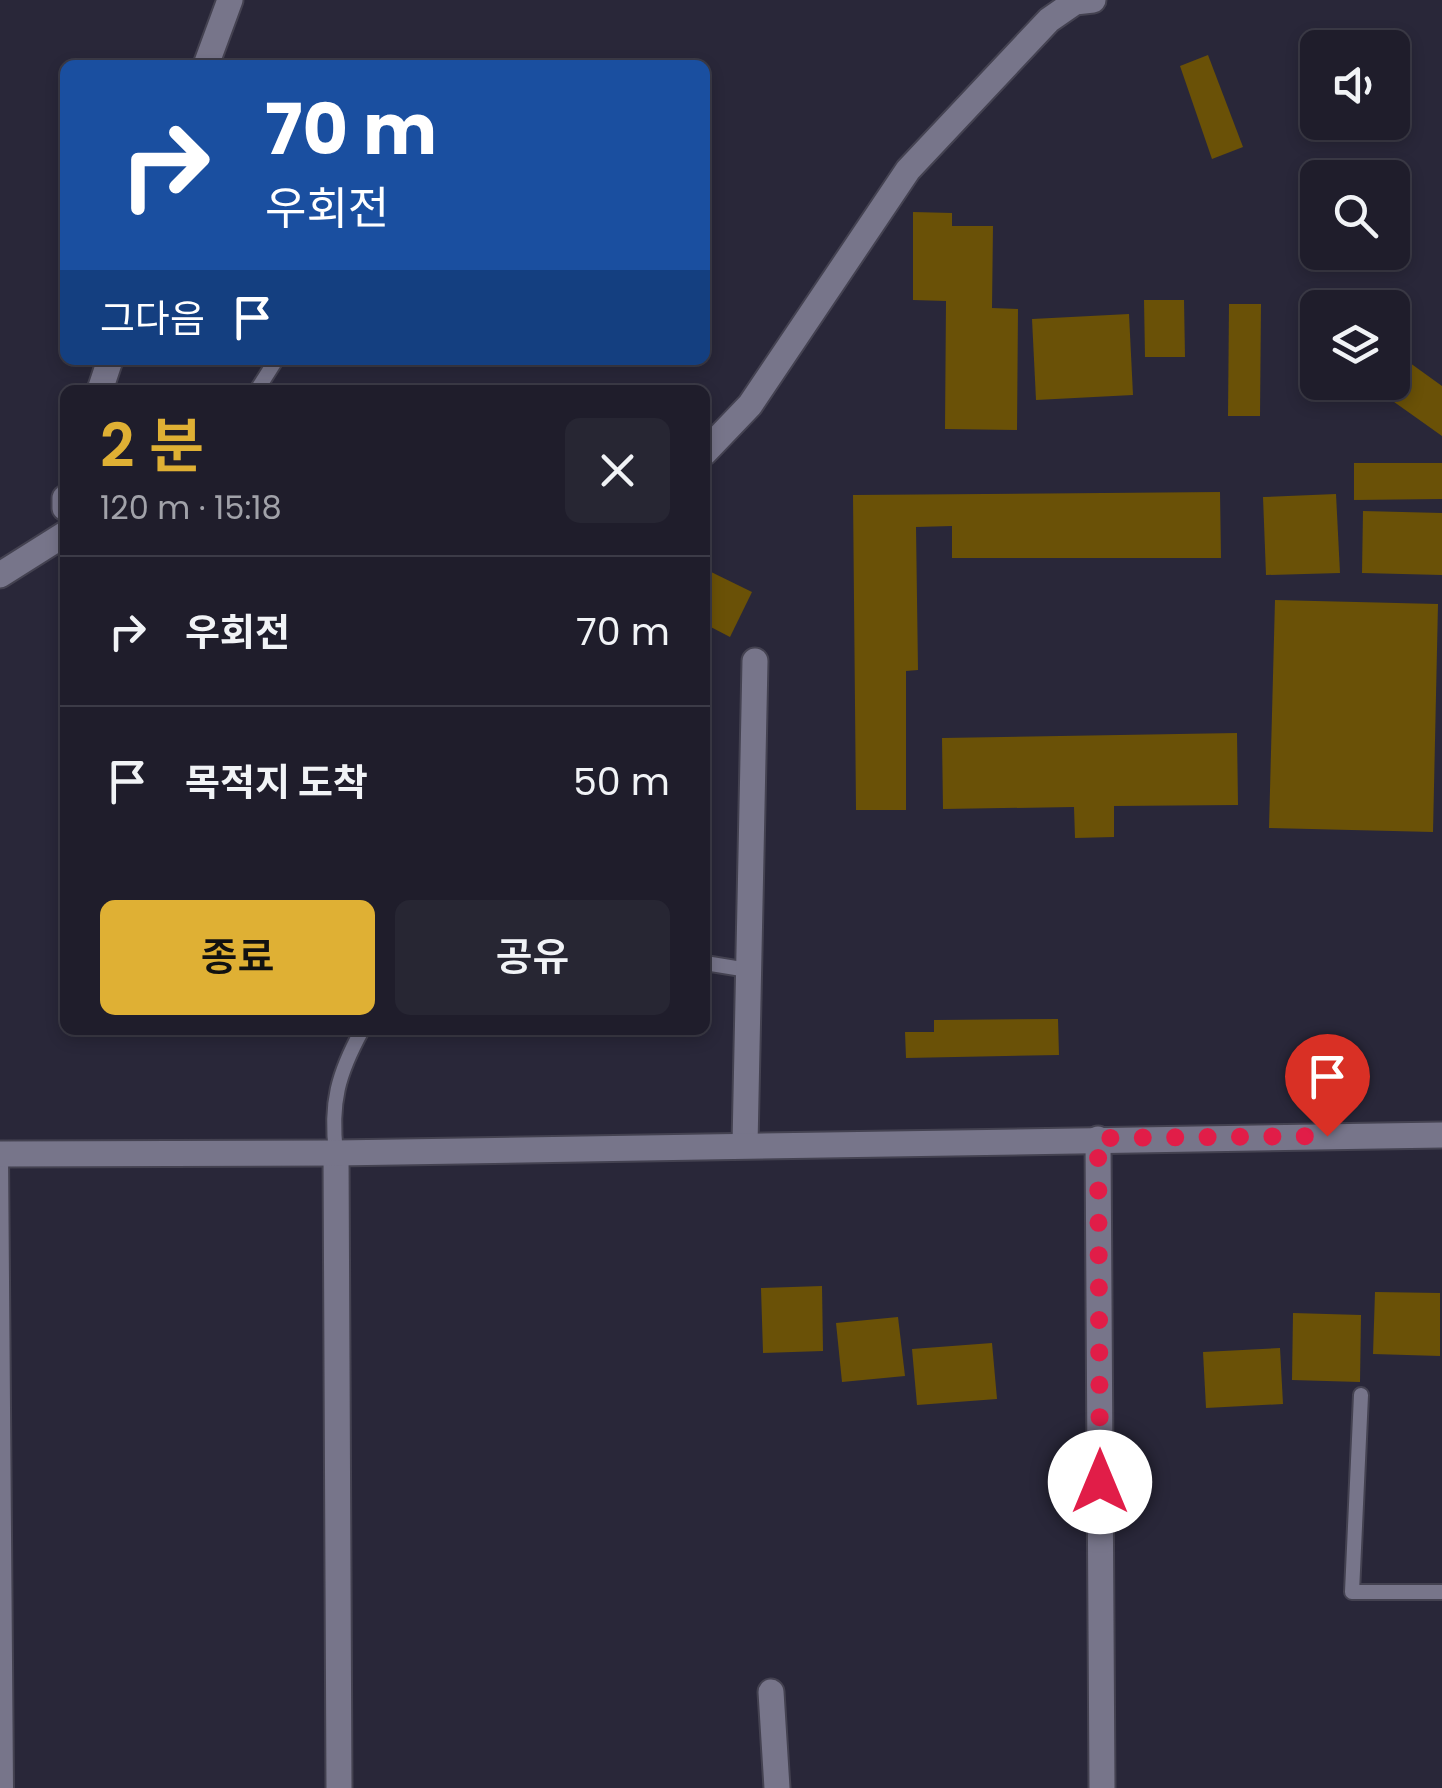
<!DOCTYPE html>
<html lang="ko">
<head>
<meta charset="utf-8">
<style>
	:root { --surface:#1f1d2b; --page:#272633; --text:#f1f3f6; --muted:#a1a2a9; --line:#3c3b47; --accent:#dfb034 }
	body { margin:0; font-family:Poppins,"Noto Sans KR",sans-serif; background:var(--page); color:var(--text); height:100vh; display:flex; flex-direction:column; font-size:38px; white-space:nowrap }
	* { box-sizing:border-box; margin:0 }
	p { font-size:32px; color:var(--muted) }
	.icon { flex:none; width:55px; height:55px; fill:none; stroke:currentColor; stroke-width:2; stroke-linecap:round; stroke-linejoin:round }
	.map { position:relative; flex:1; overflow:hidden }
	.details { position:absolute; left:60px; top:385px; width:650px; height:650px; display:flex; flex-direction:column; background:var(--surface); border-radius:15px; box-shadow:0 5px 15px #0003,0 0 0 2px var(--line) }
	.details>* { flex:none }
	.hud { position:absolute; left:60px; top:60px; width:650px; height:305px; border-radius:15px; box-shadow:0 5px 15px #0003,0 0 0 2px var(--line); background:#1a4fa0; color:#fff; overflow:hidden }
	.fabs { position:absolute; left:1300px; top:30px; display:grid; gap:20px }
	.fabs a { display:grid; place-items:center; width:110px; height:110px; border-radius:15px; background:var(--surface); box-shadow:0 5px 15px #0003,0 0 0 2px var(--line); font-size:50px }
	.pin { position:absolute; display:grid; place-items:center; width:85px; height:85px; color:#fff; margin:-102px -42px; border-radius:50% 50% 50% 0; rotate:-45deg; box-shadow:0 0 10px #0007 }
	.pin .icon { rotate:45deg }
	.me { position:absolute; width:110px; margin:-55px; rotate:0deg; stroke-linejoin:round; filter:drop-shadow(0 0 8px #0008) }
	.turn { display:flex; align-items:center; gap:35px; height:210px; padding:0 40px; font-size:45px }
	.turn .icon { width:130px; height:130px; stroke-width:2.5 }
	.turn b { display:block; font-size:70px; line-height:85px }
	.then { display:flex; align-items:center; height:95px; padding:0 40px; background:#0003; gap:20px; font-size:38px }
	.round { display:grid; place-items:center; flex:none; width:105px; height:105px; border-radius:15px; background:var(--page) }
	.headline { display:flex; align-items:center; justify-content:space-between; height:170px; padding:0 40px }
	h1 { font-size:60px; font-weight:600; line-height:75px; color:var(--accent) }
	.action { display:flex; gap:20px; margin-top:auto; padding:20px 40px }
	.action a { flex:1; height:115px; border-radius:15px; background:var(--accent); color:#111; font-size:40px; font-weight:600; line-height:115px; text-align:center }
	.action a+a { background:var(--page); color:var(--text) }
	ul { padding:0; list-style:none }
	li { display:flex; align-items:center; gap:30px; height:150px; padding:0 40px; border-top:2px solid var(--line) }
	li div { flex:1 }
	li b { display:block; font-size:38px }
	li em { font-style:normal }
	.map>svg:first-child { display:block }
	.building { fill:#6a5107 }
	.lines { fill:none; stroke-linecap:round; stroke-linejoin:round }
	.lane-casing { stroke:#444251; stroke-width:18 }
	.street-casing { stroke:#444251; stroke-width:29 }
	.lane { stroke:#77758a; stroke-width:14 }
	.street { stroke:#77758a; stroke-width:25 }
	.route { stroke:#e11d48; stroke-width:18; stroke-dasharray:0 32.4 }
</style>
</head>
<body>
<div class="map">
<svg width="1442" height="1788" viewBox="0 0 1442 1788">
	<rect width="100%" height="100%" fill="#292739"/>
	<g class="building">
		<path d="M1208,55L1243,147L1212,159L1180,66Z"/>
		<path d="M913,212L952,213V226H993L992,308L1018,309L1017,430L945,429L946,301L913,300Z"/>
		<path d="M1144,300H1184L1185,357H1145Z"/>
		<path d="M1229,304H1261L1260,416H1228Z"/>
		<path d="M1129,314L1133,395L1036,400L1032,319Z"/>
		<path d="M1392,350L1442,386V436L1366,382H1392Z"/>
		<path d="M1354,463H1442V499L1354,500Z"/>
		<path d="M1220,492L1221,558H952V526L916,527L918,670L906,671V810H856L853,495Z"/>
		<path d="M1336,494L1340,573L1266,575L1263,497Z"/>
		<path d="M1363,511L1442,513V575L1362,573Z"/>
		<path d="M705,569L752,592L730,637L705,624Z"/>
		<path d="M1275,600L1438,604L1433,832L1269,828Z"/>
		<path d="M1237,733L1238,805L1114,806V837L1075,838L1074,807L943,809L942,738Z"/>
		<path d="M1058,1019L1059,1055L906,1058L905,1032H934V1020Z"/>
		<path d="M822,1286L823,1351L763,1353L761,1288Z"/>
		<path d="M1375,1292L1440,1293V1356L1373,1354Z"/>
		<path d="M1293,1313L1361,1315L1360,1382L1292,1380Z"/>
		<path d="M898,1317L905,1376L842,1382L836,1323Z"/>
		<path d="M992,1343L997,1399L917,1405L912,1349Z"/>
		<path d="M1280,1348L1283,1404L1206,1408L1203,1352Z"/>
	</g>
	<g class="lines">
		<g class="lane-casing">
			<g id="lane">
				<path d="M257,390L276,360"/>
				<path d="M705,963L748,970"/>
				<path d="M336,1153C330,1103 338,1074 362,1030"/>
				<path d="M1,1154L6,1788"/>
				<path d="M1361,1395L1352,1592H1442"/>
			</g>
		</g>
		<g class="street-casing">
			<g id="street">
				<path d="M206,65L230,0"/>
				<path d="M100,390L110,360"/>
				<path d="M705,452L750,405L908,170L1049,20L1075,2L1093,0"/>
				<path d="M65,498V508"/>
				<path d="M0,575L65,534"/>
				<path d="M1098,1139L1102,1788"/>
				<path d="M745,1145L755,661"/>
				<path d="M336,1153L339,1788"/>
				<path d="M0,1154L336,1153L1442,1135"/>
				<path d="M771,1692L777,1788"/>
			</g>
		</g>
		<use href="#lane" class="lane"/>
		<use href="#street" class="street"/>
	</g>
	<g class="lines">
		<path class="route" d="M1100,1482L1098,1138L1327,1136"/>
	</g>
</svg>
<div class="fabs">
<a><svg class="icon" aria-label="sound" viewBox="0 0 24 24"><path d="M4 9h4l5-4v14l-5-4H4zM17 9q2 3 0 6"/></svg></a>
<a><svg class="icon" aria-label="search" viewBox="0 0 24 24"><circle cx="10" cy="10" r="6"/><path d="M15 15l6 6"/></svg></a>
<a><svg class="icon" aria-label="layers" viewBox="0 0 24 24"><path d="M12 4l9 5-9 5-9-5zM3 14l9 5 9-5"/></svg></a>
</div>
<div class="pin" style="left:1327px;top:1136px;background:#d93025"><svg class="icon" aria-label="arrive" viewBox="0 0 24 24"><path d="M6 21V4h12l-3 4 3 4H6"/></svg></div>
<svg class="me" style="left:1100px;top:1482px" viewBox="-20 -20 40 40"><circle r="19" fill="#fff"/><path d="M0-13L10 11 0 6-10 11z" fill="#e11d48"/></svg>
<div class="hud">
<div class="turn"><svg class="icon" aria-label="right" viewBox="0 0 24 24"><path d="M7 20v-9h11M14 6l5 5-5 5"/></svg><div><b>70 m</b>우회전</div></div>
<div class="then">그다음<svg class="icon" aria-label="arrive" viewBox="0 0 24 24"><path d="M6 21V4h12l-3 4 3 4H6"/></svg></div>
</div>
<section class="details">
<div class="headline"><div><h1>2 분</h1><p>120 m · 15:18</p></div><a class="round"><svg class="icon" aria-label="close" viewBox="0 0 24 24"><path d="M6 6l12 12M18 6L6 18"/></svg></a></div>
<ul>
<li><svg class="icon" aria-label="right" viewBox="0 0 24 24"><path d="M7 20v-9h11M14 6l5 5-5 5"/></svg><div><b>우회전</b></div><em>70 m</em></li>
<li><svg class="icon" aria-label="arrive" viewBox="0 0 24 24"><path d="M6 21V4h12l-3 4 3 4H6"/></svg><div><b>목적지 도착</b></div><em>50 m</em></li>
</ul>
<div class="action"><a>종료</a><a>공유</a></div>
</section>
</div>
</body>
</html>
